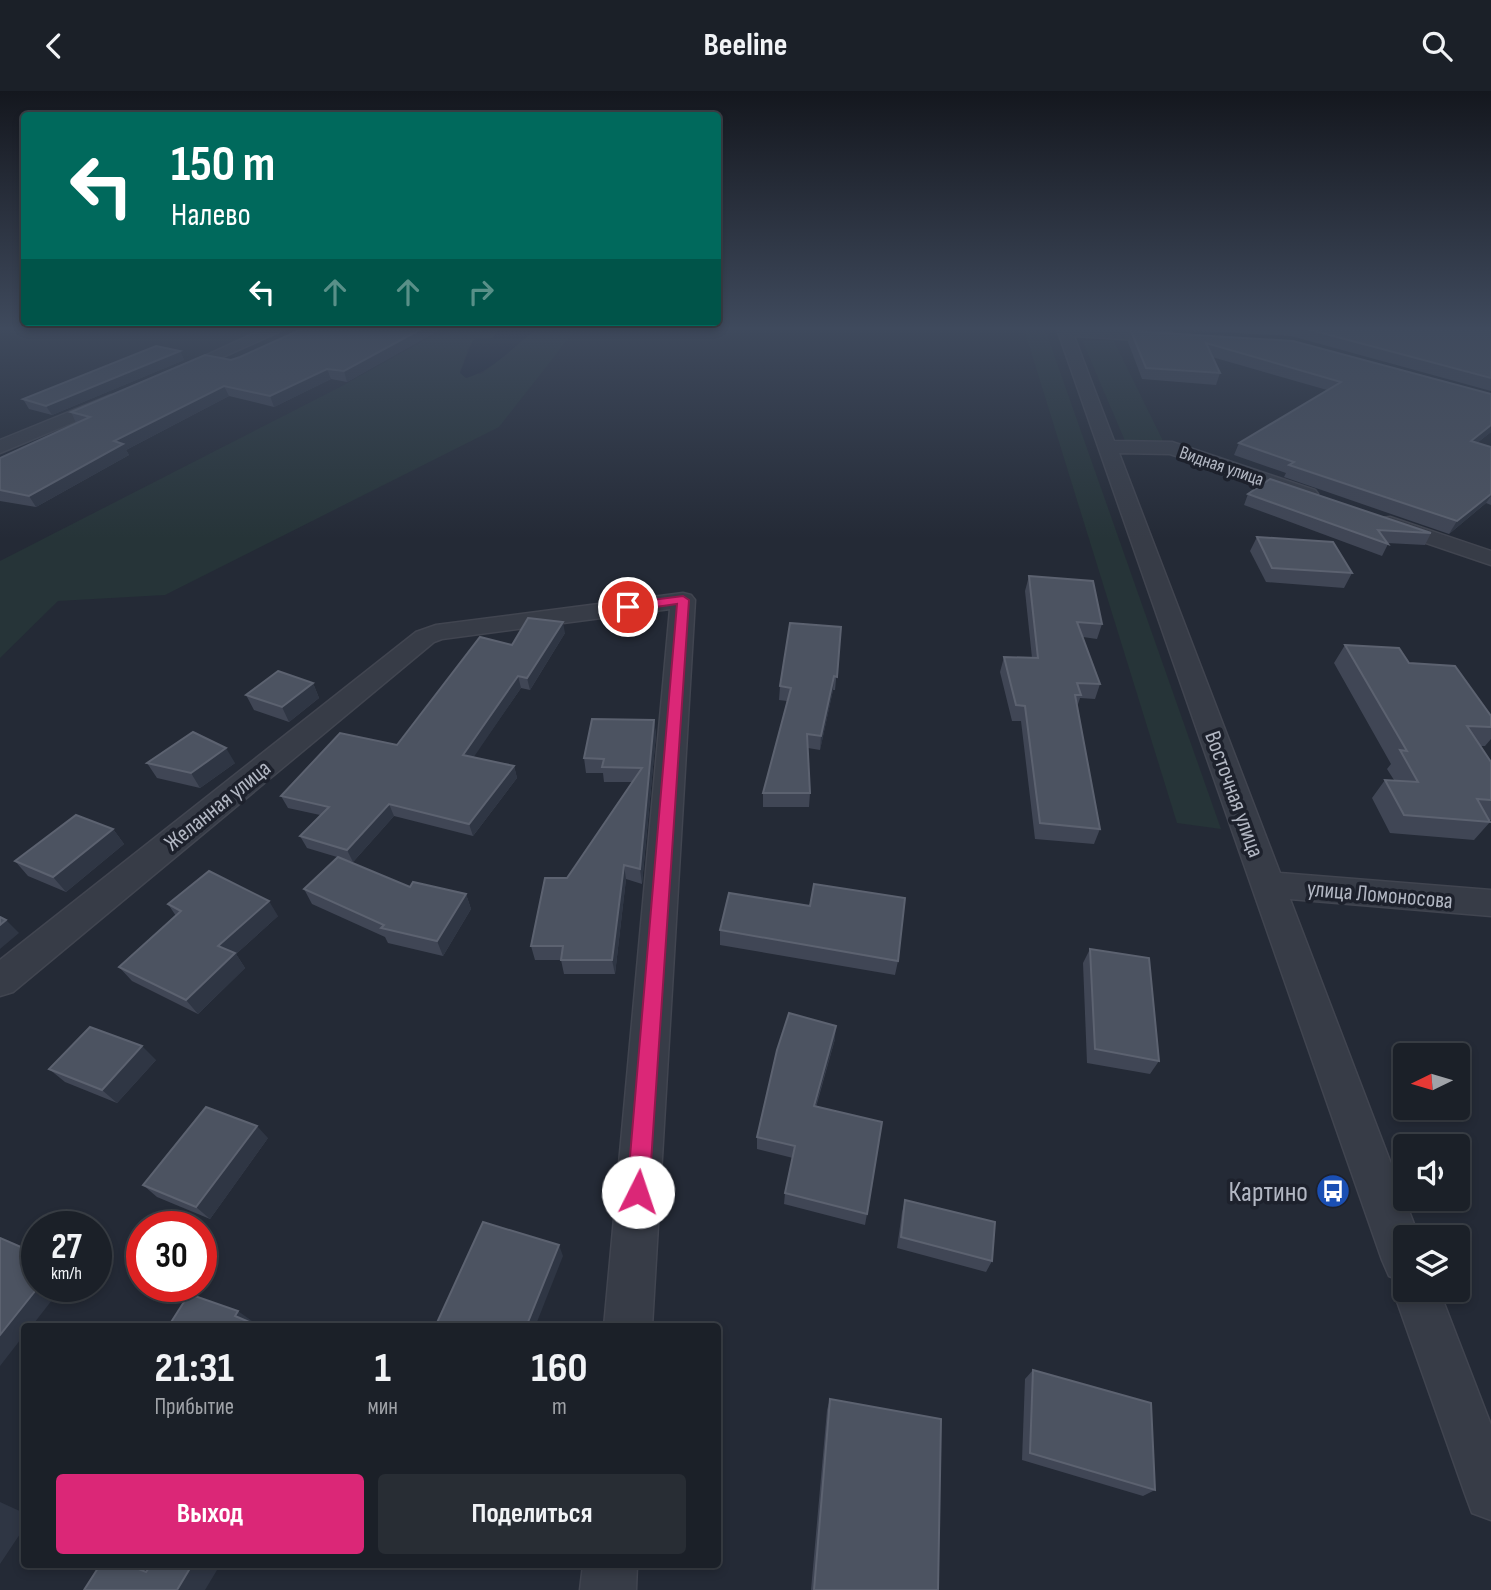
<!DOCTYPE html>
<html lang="ru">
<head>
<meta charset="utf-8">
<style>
	:root { --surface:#1b2028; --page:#282d34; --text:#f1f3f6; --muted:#a0a3a8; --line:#393e45; --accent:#db2777 }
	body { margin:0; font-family:"Sofia Sans Condensed",sans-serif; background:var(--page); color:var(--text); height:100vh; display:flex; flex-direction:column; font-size:26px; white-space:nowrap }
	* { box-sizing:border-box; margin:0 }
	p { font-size:23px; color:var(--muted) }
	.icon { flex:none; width:38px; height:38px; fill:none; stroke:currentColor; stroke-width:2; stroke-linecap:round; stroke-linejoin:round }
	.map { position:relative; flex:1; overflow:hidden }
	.side { position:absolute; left:21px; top:1232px; width:700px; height:245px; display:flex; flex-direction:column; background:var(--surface); border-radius:7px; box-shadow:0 4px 10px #0003,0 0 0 2px var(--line) }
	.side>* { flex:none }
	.hud { position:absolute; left:21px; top:21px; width:700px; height:214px; border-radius:7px; box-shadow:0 4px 10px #0003,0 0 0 2px var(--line); background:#00695c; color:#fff; overflow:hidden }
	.needle { width:46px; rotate:265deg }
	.buttons { position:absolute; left:1393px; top:952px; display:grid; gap:14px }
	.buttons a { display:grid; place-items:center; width:77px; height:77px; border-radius:7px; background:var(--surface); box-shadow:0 4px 10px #0003,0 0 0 2px var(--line); font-size:35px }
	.speed { position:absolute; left:21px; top:1120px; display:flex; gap:14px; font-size:35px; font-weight:700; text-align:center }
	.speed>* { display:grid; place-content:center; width:91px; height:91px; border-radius:50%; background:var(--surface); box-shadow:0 4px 10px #0003,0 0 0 2px var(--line); line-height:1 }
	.speed small { font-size:18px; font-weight:400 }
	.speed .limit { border:10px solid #d22; background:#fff; color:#111 }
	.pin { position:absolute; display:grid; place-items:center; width:60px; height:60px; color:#fff; margin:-30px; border:4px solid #fff; border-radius:50%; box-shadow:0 2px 7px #0007 }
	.me { position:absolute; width:77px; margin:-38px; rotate:4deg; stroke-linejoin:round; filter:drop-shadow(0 0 5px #0008) }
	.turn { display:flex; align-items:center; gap:24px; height:147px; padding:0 35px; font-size:32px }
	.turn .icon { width:91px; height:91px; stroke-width:2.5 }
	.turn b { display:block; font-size:49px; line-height:60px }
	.lanes { display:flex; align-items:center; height:66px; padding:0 35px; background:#0003; justify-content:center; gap:35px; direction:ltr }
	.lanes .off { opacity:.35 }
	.eta { display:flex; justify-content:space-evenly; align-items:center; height:119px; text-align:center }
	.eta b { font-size:42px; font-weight:700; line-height:49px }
	.button { display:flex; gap:14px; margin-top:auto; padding:14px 35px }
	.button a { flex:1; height:80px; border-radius:7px; background:var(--accent); color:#fff; font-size:28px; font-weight:700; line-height:80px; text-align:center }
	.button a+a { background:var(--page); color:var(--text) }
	header { display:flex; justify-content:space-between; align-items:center; height:91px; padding:0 35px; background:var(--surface); font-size:32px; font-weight:700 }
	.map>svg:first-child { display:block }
	.green { fill:#263438 }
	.water { fill:#192132 }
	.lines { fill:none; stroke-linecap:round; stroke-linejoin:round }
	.street-casing { stroke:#414550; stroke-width:3 }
	.street { fill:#373c47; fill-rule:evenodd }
	.wall { fill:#404655 }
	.shaded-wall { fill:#2f3644 }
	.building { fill:#4c5361; stroke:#5c6270; stroke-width:2 }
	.route { fill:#db2777; stroke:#8e194d; stroke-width:2 }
	.labels { text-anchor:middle; stroke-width:7; stroke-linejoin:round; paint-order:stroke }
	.far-street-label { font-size:19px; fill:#b2b7c3; stroke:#1d212c }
	.street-label { font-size:23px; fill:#b2b7c3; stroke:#1d212c }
	.near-poi-label { font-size:28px; fill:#b2b7c3; stroke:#1d212c; text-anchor:end }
</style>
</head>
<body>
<header><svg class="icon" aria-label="back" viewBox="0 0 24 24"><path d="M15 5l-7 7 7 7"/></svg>Beeline<svg class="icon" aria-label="search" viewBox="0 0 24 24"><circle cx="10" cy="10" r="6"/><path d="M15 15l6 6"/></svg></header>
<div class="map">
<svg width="1491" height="1499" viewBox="0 0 1491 1499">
	<rect width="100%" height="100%" fill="#242a36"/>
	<g class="green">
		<path d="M453,238H499L492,247H477L469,255L460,281L481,283L537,238H576L499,336L165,504L58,510L0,567V470L340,296L432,245L448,243Z"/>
		<path d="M1024,238H1045L1221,738L1177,732Z"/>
		<path d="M1082,249L1114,250L1164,352L1125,350Z"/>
	</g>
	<path class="water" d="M499,238H536C513,256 494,279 466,287L460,282L473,249L492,247Z"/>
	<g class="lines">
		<g class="street-casing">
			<g id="street">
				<path d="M264,238H285L181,285L175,287L167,282Z"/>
				<path d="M1057,238L1171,241L1179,246L1171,251L1074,245L1114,350L1172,351L1315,399L1318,403L1315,407H1301L1170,363L1119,362L1280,782L1491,799V825L1290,808L1419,1146H1405V1199H1439L1491,1334V1429L1472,1422L1465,1403L1393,1199L1397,1188L1389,1185L1382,1169Z"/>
				<path d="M111,304L120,309L117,313L0,362V349Z"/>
				<path d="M1390,426L1491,460V474L1382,437L1379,432L1382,427Z"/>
				<path d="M683,502L691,504L695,509L652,1236H604L670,518L442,548L434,551L13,901L0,905V869L416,541L436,534Z"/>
				<path d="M583,1474H637L636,1499H580Z"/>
			</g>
		</g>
		<use href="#street" class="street"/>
	</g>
	<g class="wall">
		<path d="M441,238L347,291L331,288L274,316L229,305L126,359L129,364L36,416L0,410V367L78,332H76L71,321L231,269Z"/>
		<path d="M1166,238H1491V300L1291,245Z"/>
		<path d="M1131,240L1293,250L1491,303V341L1477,352L1491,356V414L1486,412L1449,443L1284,386L1286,382L1234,364L1239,352L1327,299L1212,266L1220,282L1216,294L1142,288L1128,251Z"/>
		<path d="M180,260L184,269L52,324L29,318L23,308Z"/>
		<path d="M1248,403L1431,442L1425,454L1387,452L1388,453L1382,465L1244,414Z"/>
		<path d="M1257,446L1352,482L1344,497L1266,491L1250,460Z"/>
		<path d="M1029,485L1102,533L1097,548L1083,546L1100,593L1095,608L1080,607L1077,616L1100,738L1094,753L1035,748L1021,630H1012L1000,581L1004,566L1032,567L1025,500Z"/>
		<path d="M841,536L835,599H833L820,659L808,657L810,702L809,716H763V702L787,610L779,609L780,595Z"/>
		<path d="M565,542L530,599L521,597L473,666L514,675L517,687L473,745L394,725L353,771L342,768L410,796L466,803L471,818L443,865L388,852L385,846L312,813L304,798L337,766L307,757L300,745L320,724L288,717L281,705L397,654L512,554Z"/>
		<path d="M1345,554L1409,572L1491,625V648L1485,655H1481L1491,671V729H1489L1490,731L1474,749L1390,742L1372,707L1385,689H1394L1387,678L1391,673L1334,572Z"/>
		<path d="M313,592L319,607L289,631L254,619L246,604Z"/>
		<path d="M654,629L656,644L642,793L626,788L615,883H564L561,869H535L531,855L567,787L632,691H604L603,682H586L584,667Z"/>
		<path d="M147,672H235L200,697L157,687Z"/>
		<path d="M113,738L124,753L66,801L28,785L15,770Z"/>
		<path d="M168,813L278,825L236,863L245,877L198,923L132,890L119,876L176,825Z"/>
		<path d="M720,839L898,870L895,884L720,854Z"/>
		<path d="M1090,858L1159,970L1150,983L1087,972L1083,872Z"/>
		<path d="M835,948L816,1016L867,1123L865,1134L784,1113L785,1102L793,1067L757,1058V1046Z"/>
		<path d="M156,969L117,1012L65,991L49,978Z"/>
		<path d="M268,1047L210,1128L157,1106L143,1094Z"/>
		<path d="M905,1109L992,1170L986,1181L897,1157L902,1121Z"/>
		<path d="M1033,1279L1155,1399L1143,1405L1022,1369L1025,1288Z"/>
		<path d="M830,1308L938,1499H811L827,1319Z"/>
	</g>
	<g class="shaded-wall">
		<path d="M421,238H441L347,291L344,280Z"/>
		<path d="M180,260L184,269L52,324L46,315Z"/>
		<path d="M327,278L331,288L274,316L270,305Z"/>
		<path d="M224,295L229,305L126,359L129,364L36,416L29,405L114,350Z"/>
		<path d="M1491,334V341L1464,362L1471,350Z"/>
		<path d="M1491,403V405L1486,412L1449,443L1457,430Z"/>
		<path d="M563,531L565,542L530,599L527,587Z"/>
		<path d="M518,585L521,597L467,676L463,664Z"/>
		<path d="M834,585L833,599L820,659L821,645Z"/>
		<path d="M313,592L319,607L289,631L282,616Z"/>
		<path d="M654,629L656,644L642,793L640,778Z"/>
		<path d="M226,657L235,672L200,697L191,682Z"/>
		<path d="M514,675L517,687L473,745L469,733Z"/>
		<path d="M389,713L394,725L353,771L347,759Z"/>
		<path d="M113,738L124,753L66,801L53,786Z"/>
		<path d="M624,774L626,788L615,883L612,869Z"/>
		<path d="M466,803L471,818L443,865L437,850Z"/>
		<path d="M269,810L278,825L236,863L245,877L198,923L186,909L218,855Z"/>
		<path d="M6,829L19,842L0,858V834Z"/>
		<path d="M836,935L835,948L812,1027L814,1015Z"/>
		<path d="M142,955L156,969L117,1012L102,999Z"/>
		<path d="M257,1035L268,1047L210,1128L196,1116Z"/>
		<path d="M559,1154L563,1165L535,1236H526Z"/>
		<path d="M39,1195H63L31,1236H24V1244L0,1275V1244Z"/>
		<path d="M238,1220L252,1230L249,1235L235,1225Z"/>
		<path d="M0,1411L24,1422V1437L0,1473Z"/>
		<path d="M129,1474H145L173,1487L146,1481Z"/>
		<path d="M192,1474H220L205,1499H177Z"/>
	</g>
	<g class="building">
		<path d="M302,238H421L344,280L327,278L270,305L224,295L114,350L123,353L29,405L0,399V367L90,326L71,321L205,264L231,269L240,266Z"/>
		<path d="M1307,238H1491V287Z"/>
		<path d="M1131,240L1293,250L1491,303V334L1471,350L1491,356V403L1457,430L1289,374L1294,371L1239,352L1341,291L1206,252L1220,282L1146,277Z"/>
		<path d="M156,255L180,260L46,315L23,308Z"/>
		<path d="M1270,388L1431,442L1378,439L1388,453L1248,403Z"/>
		<path d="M1257,446L1333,451L1352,482L1272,477Z"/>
		<path d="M1029,485L1093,490L1102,533L1077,531L1100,593L1077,592L1081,604H1075L1100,738L1040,732L1025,615L1016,614L1004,566L1038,567Z"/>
		<path d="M528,527L563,531L527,587L518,585L463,664L514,675L469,733L389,713L347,759L300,745L329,716L281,705L340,642L397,654L480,546L512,554Z"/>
		<path d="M790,532L841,536L837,586L834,585L821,645L807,643L810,702H763L791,597L780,595Z"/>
		<path d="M1345,554L1399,557L1409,572L1455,575L1491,625V636L1467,635L1491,671V709L1477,708L1490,731L1404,724L1385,689L1418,691L1400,659L1407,660Z"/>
		<path d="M278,580L313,592L282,616L246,604Z"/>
		<path d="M592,628L654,629L640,778L624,774L612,869H561L563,855H531L545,787H567L642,677L602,676L604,668L584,667Z"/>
		<path d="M193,641L226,657L191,682L147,672Z"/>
		<path d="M76,724L113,738L53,786L15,770Z"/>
		<path d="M338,766L410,796L413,791L466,803L437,850L381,837L384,834L304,798Z"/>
		<path d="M209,780L269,810L218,855L235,862L186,909L119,876L181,820L168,813Z"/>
		<path d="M814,793L905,807L898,870L720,839L729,802L810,815Z"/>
		<path d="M0,826L6,829L0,834Z"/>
		<path d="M1090,858L1149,867L1159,970L1095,958Z"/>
		<path d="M789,922L836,935L814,1015L882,1031L867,1123L785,1102L795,1055L757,1046L777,959Z"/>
		<path d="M90,936L142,955L102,999L49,978Z"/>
		<path d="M206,1016L257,1035L196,1116L143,1094Z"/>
		<path d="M905,1109L995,1131L992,1170L901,1146Z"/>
		<path d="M483,1131L559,1154L526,1236H435Z"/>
		<path d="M0,1147L37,1163V1195H39L0,1244Z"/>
		<path d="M189,1203L238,1220L235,1225L261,1236H168Z"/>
		<path d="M1033,1279L1151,1312L1155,1399L1030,1362Z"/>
		<path d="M830,1308L941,1328L938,1499H814Z"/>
		<path d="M100,1474H129L146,1481L151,1474H192L177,1499H84Z"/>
	</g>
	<linearGradient id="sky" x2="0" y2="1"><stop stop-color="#14171e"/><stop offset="0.53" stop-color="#3f4a5d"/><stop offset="1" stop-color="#3f4a5d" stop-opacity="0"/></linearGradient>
	<rect width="1491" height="448" fill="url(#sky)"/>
	<path class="route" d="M683,505L689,509L649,1101L646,1109L638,1112L631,1109L627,1101L677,513L628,520L622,516L628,512Z"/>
	<defs>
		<g id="bus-disc" transform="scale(1.75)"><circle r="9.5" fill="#1a4fb4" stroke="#1d212c"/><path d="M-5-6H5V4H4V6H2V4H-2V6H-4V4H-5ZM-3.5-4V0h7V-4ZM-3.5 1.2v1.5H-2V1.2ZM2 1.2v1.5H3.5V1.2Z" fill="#fff"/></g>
	</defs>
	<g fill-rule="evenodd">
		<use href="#bus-disc" x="1333" y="1100"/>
	</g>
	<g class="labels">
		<g class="far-street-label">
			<text transform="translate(1222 374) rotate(19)" y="7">Видная улица</text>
		</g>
		<g class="street-label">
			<text transform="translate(1235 703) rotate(70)" y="8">Восточная улица</text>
			<text transform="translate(217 714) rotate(-39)" y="8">Желанная улица</text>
			<text transform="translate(1380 803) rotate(5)" y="8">улица Ломоносова</text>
		</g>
		<g class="near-poi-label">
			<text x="1308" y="1110">Картино</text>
		</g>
	</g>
</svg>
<div class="buttons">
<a><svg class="needle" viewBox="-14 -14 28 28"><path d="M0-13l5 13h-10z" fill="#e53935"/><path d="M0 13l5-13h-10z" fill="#a0a3a8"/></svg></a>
<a><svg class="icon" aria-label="sound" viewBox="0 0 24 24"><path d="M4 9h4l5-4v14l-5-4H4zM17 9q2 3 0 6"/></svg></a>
<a><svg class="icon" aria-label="layers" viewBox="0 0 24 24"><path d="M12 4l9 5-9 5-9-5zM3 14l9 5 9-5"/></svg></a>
</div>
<div class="speed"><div>27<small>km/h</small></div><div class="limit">30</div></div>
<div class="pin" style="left:628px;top:516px;background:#d93025"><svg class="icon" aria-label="arrive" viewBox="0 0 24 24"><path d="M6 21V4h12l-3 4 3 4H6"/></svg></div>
<svg class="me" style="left:638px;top:1101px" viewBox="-20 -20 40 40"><circle r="19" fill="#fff"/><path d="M0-13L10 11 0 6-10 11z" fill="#db2777"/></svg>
<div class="hud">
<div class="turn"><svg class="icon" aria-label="left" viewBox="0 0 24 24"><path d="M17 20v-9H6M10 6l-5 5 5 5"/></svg><div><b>150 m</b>Налево</div></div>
<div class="lanes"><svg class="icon" aria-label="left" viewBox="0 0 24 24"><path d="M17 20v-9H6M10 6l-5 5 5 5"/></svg><svg class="icon off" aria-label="ahead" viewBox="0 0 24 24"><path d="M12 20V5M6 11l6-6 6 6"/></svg><svg class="icon off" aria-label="ahead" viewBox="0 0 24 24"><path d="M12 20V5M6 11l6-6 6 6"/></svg><svg class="icon off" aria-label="right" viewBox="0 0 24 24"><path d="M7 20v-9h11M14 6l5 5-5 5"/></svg></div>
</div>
<section class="side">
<div class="eta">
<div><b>21:31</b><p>Прибытие</p></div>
<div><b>1</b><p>мин</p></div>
<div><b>160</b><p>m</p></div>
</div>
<div class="button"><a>Выход</a><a>Поделиться</a></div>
</section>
</div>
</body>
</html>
